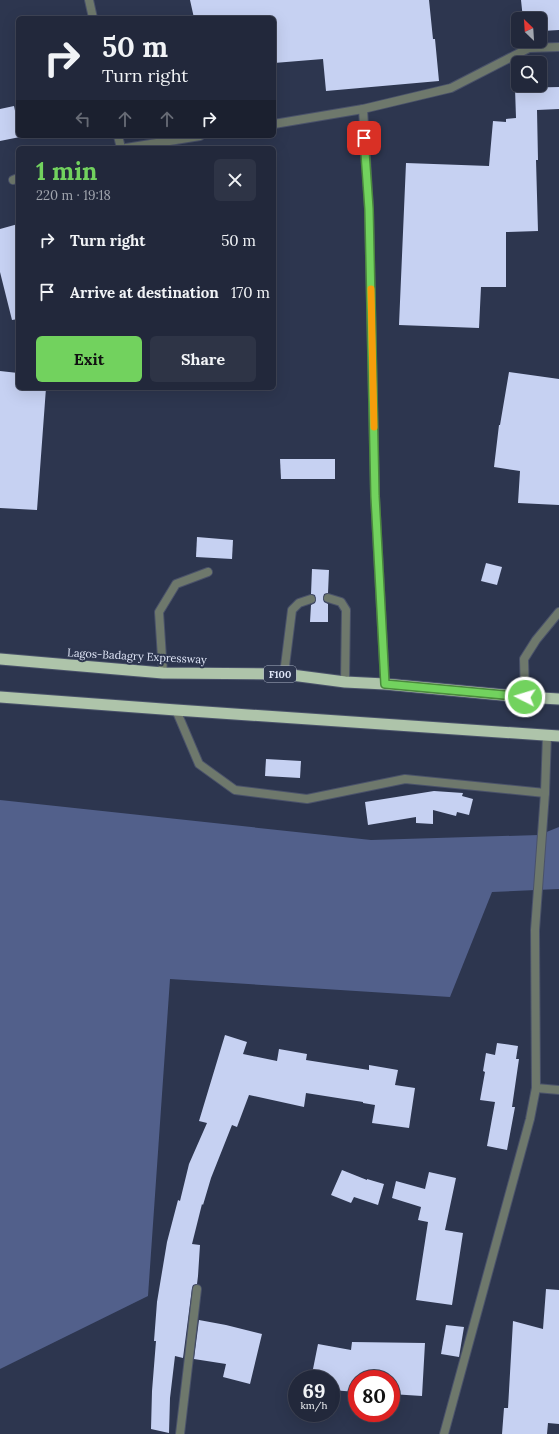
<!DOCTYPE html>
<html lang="en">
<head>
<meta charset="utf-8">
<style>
	:root { --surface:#22283b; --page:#2e3446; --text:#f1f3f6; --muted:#a2a6af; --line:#3f4455; --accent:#72d25e }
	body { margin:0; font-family:Lora,serif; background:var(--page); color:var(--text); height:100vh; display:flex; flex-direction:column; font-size:15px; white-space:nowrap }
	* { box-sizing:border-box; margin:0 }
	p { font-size:13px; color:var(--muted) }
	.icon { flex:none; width:22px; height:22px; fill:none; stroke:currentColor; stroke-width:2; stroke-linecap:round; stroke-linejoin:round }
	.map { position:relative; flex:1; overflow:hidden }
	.side { position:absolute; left:16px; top:146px; width:260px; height:244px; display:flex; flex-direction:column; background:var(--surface); border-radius:6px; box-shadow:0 4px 16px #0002,0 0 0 1px var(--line) }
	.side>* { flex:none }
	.guide { position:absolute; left:16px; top:16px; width:260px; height:122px; border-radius:6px; box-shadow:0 4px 16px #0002,0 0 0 1px var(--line); background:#22283b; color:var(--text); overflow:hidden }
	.needle { width:26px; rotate:335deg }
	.tools { position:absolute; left:511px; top:12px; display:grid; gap:8px }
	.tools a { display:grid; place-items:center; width:36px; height:36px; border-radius:6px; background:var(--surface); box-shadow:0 4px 16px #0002,0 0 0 1px var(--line); font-size:20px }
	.speed { position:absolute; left:288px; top:1370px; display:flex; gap:8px; font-size:20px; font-weight:700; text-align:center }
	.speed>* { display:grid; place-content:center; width:52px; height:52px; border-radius:50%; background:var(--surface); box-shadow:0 4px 16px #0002,0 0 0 1px var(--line); line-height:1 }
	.speed small { font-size:10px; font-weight:400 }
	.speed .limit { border:6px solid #d22; background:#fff; color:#111 }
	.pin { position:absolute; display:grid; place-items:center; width:34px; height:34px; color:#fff; margin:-17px; border-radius:8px; box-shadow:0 2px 6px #0006 }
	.me { position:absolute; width:44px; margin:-22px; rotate:275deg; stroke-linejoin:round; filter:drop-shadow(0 0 3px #0008) }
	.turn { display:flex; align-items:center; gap:14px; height:84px; padding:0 20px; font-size:18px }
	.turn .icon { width:52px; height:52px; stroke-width:2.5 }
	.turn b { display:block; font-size:28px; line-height:34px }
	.lanes { display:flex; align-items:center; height:38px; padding:0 20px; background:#0003; justify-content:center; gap:20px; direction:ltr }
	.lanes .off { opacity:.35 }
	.round { display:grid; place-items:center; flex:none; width:42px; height:42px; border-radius:6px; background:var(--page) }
	.summary { display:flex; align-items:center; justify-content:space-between; height:68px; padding:0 20px }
	h1 { font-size:24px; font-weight:700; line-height:30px; color:var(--accent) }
	.button { display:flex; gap:8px; margin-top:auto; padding:8px 20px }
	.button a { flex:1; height:46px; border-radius:6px; background:var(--accent); color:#111; font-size:16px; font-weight:700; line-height:46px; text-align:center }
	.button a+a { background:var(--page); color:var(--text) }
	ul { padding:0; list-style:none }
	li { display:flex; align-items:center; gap:12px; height:52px; padding:0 20px }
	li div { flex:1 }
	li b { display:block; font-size:15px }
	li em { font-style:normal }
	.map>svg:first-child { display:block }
	.green { fill:#52608b }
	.building { fill:#c6d1f2 }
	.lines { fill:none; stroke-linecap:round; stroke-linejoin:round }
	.service-casing { stroke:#4a526a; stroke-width:10 }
	.minor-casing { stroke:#4a526a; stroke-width:10 }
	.trunk-casing { stroke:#4a526a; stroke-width:13 }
	.service { stroke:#6e786c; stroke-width:8 }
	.minor { stroke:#6e786c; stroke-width:8 }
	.trunk { stroke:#aec4aa; stroke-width:11 }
	.route-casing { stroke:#4a883d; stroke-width:10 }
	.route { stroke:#72d25e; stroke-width:7 }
	.slow { stroke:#f59e0b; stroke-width:7 }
	.labels { text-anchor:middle; stroke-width:4; stroke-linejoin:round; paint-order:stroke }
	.shield { fill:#2d364f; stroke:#abb2c5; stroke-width:1 }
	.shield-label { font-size:10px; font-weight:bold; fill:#e1e7f8 }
	.street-label { font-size:11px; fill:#e1e7f8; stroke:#2d364f }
</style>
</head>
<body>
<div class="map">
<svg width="559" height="1434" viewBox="0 0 559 1434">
	<rect width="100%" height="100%" fill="#2d364f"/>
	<path class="green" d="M0,800L371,840L539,835L559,827V889L492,892L450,997L170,979L148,1296L0,1369Z"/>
	<g class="building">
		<path d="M190,0H429L433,39H435L439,81L326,91L323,59L274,63V18H194Z"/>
		<path d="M521,0H559V30L542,31L540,19H523Z"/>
		<path d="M559,87V109L537,110L538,160H536L538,231L506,232V287H481L479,328L399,325L406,163L489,166L493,121L506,122V119L516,118L515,88Z"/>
		<path d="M14,106L18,125V136H20V137L0,141V109Z"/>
		<path d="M18,224V319L12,320L0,272V229Z"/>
		<path d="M0,371L18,373V388H46L37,510L0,508Z"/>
		<path d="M509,372L559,379V505L518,503L520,471L494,467L499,425H500Z"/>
		<path d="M280,459H335V479H281Z"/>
		<path d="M197,537L233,540L232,559L196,557Z"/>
		<path d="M486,563L502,567L497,585L481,581Z"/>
		<path d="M312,569L329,570L328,593L324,594L323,599L324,602L328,604V622H310L311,605L315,603L316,600L315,595L311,594Z"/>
		<path d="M266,759L301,761L300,778L265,776Z"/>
		<path d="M434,791L463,793L462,796L473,799L469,815L457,812L456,816L433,810V824L416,823V817L368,825L365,802Z"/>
		<path d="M225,1035L247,1042L243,1054L277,1061L279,1049L307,1054L306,1060L369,1070V1065L398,1070L395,1085L415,1088L409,1128L372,1123L375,1105L363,1103V1102L306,1093L304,1107L249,1095L237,1127L232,1125L211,1178L203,1205L202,1204L192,1244L200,1245L198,1276L197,1284L193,1285L192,1288L183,1358L175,1356L170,1398L169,1433L151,1429L152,1391L156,1341H154L157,1302L167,1242L178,1200L180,1201L189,1164L207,1123L199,1121Z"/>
		<path d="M497,1043L518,1046L516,1059H519L512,1107H515L507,1150L487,1146L495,1102L480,1100L485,1072L483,1071L486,1053L495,1055Z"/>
		<path d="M342,1170L367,1180V1179L384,1184L378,1205L354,1197L351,1203L331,1195Z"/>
		<path d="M429,1172L456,1178L445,1230L463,1233L452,1305L416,1300L428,1222L418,1220L421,1207L392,1198L396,1181L425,1189Z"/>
		<path d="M546,1289L559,1290V1424L548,1423L547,1434H502L504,1408H508L513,1321L543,1329Z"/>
		<path d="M199,1320L226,1325L262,1334L250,1384L223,1377L226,1364L194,1359Z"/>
		<path d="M446,1325L464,1327L459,1357L441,1354Z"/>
		<path d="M352,1342L425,1343L422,1396L391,1394V1379H357V1392L331,1390V1379H311L318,1344L351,1350Z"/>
	</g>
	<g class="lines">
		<g class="service-casing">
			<g id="service">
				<path d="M328,598L341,602L346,610L345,682"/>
				<path d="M163,673L159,612L176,584L208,572"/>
				<path d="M284,674L292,610L299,603L311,599"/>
				<path d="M525,697L524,659L536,640L559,612"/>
				<path d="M176,710L199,764L235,790L307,799L405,779L545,793"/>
			</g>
		</g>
		<g class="minor-casing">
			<g id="minor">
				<path d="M89,0L93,18"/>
				<path d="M363,109L369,209L375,496L385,684"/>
				<path d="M274,124L363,109L451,88L529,48L559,47"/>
				<path d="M118,136L121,148"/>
				<path d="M126,148L200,136"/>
				<path d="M13,180L18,178"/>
				<path d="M536,1088L559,1090"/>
				<path d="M180,1434L197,1289"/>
				<path d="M444,1434L530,1119L536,1088L535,930L545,793L547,735"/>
			</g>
		</g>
		<g class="trunk-casing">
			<g id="trunk">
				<path d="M0,659L163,673L284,674L345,682L385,684L525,697L559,699"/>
				<path d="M0,697L176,710L559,736"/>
			</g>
		</g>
		<use href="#service" class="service"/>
		<use href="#minor" class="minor"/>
		<use href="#trunk" class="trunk"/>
	</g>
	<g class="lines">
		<g class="route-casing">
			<path id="route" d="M364,138L369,209L375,496L385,684L525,697"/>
		</g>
		<use href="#route" class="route"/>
		<path class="slow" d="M371,289L374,427"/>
	</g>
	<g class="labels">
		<rect class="shield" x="264" y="666" width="32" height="16" rx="3"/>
		<g class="shield-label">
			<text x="280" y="678">F100</text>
		</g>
		<g class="street-label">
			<text transform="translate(137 656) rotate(3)" y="4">Lagos-Badagry Expressway</text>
		</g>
	</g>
</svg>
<div class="tools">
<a><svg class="needle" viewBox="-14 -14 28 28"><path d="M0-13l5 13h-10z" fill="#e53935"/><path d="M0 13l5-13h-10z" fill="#a2a6af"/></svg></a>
<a><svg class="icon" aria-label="search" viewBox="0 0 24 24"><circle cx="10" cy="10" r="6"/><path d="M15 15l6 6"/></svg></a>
</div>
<div class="speed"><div>69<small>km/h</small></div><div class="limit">80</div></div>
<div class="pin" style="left:364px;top:138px;background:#d93025"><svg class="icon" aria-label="arrive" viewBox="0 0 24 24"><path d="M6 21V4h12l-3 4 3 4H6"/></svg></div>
<svg class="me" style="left:525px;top:697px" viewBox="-20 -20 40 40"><circle r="17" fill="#72d25e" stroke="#fff" stroke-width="3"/><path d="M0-11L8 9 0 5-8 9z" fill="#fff"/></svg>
<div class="guide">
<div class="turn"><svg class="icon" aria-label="right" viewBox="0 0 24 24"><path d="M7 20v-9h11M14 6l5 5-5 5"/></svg><div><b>50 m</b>Turn right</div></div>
<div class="lanes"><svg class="icon off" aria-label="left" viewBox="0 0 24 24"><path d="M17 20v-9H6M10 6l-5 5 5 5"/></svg><svg class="icon off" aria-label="ahead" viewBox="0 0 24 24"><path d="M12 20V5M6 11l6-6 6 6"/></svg><svg class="icon off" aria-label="ahead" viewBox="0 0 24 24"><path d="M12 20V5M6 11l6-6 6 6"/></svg><svg class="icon" aria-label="right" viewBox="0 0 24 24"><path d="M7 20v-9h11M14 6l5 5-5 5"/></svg></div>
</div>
<section class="side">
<div class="summary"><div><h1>1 min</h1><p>220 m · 19:18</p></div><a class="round"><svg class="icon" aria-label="close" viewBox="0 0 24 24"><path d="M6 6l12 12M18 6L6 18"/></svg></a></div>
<ul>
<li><svg class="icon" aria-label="right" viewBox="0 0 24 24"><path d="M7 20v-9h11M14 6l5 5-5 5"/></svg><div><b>Turn right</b></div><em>50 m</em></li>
<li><svg class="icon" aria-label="arrive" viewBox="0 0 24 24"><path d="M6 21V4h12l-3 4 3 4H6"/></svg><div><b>Arrive at destination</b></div><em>170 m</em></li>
</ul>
<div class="button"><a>Exit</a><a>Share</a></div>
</section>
</div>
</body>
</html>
